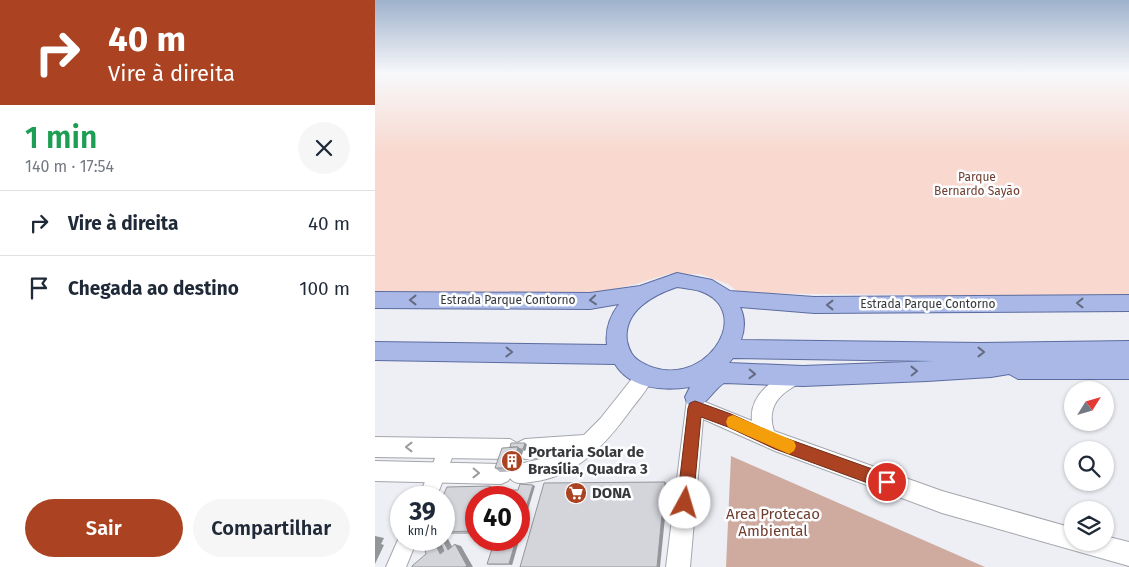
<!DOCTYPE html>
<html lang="pt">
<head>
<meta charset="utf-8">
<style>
	:root { --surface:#fff; --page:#f6f6f7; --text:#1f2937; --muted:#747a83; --line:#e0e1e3; --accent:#ab4322 }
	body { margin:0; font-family:"Fira Sans",sans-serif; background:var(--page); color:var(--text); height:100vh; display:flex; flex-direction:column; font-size:19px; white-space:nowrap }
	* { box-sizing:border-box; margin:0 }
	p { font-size:16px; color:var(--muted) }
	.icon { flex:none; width:28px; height:28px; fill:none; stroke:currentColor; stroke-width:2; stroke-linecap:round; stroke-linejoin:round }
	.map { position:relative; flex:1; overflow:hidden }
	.drawer { display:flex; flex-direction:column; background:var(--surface); width:375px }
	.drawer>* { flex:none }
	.banner { background:#ab4322; color:#fff; overflow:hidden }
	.needle { width:32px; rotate:53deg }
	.controls { position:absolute; left:689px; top:381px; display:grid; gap:10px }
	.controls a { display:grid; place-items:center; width:50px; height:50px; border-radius:50%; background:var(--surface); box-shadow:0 1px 4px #0004; font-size:25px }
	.speed { position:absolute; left:15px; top:486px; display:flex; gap:10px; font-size:25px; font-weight:700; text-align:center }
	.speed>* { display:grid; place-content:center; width:65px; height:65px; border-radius:50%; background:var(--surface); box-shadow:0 1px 4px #0004; line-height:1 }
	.speed small { font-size:12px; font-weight:400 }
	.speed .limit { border:8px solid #d22; background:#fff; color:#111 }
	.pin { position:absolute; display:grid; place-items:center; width:42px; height:42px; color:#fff; margin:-21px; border:2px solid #fff; border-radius:50%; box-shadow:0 1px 5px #0007 }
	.me { position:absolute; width:55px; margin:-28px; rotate:6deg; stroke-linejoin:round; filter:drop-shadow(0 0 4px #0008) }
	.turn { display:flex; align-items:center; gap:18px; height:105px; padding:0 25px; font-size:22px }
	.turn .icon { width:65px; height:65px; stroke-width:2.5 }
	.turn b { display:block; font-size:35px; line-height:42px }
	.round { display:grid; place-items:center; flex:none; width:52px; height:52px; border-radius:26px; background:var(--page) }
	.summary { display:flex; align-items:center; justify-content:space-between; height:85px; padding:0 25px }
	h1 { font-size:30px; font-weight:600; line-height:38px; color:#1e9e55 }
	.button { display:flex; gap:10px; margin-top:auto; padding:10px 25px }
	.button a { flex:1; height:58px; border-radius:30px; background:var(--accent); color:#fff; font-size:20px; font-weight:600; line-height:58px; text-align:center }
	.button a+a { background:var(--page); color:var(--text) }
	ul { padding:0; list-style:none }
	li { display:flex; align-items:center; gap:15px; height:65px; padding:0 25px; border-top:1px solid var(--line) }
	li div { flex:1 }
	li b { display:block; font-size:19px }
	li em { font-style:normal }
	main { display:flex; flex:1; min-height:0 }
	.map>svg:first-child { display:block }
	.green { fill:#f8d8cf }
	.forest { fill:#cfab9f }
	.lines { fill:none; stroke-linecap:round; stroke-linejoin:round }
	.minor-casing { stroke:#a4a6ac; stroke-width:2 }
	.tertiary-casing { stroke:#a4a6ac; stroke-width:2 }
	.primary-casing { stroke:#5c6c9f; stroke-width:2 }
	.minor { fill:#fff; fill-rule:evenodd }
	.tertiary { fill:#fff; fill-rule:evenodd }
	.primary { fill:#a9b8e6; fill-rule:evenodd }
	.wall { fill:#b5b7bc }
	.shaded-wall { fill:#949599 }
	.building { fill:#d3d5db; stroke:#949599; fill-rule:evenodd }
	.oneway { stroke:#656b7f }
	.oneway2 { stroke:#9b9c9c }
	.route { fill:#ab4322; stroke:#6f2c16 }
	.slow { fill:#f59e0b }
	.labels { text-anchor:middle; stroke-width:5; stroke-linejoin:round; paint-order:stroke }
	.park-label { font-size:12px; fill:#703d2d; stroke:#fcfdff }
	.street-label { font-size:12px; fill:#37383a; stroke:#fcfdff }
	.near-poi-label { font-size:15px; font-weight:bold; fill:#37383a; stroke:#fcfdff; text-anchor:start }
	.near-park-label { font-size:15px; fill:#703d2d; stroke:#fcfdff }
</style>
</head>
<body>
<main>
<section class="drawer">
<div class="banner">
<div class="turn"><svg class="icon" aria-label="right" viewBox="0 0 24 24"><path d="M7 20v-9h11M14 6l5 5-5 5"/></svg><div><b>40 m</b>Vire à direita</div></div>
</div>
<div class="summary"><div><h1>1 min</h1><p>140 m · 17:54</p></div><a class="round"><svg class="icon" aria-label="close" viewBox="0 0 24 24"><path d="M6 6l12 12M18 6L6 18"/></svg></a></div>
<ul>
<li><svg class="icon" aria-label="right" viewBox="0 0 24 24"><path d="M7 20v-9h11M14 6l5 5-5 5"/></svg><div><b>Vire à direita</b></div><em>40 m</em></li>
<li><svg class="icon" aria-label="arrive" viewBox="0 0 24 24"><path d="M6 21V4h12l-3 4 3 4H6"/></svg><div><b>Chegada ao destino</b></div><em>100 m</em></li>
</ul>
<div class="button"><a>Sair</a><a>Compartilhar</a></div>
</section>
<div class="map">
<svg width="754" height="567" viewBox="0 0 754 567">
	<rect width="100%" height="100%" fill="#edeff5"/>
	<path class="green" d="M0,73H754V303L563,304L542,295L365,293L353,284L325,274H293L261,284L207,296L0,295Z"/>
	<path class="forest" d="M356,456L610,567H351Z"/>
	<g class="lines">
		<g class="minor-casing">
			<g id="minor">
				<path d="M73,440L79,442L81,448L61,498H43L67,442Z"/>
				<path d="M26,533V540H42L31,567H11Z"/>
			</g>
		</g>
		<g class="tertiary-casing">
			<g id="tertiary">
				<path d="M270,368L276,370L279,376C274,387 265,398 257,408C232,443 202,477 156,482C148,483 140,485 135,478L133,481L126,484L0,481V461L126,464L134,469L136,466L174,457L150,459L142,455L135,459L0,457V437L135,439L142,443L150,439L209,435L225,419L264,370Z"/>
				<path d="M422,369L428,371L431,377C427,384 422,384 415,389C399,399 393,413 399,431L567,491L698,528V542H730V536L754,542V566L567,513L400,451L328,419L315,567H291L312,399L314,393L321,390L328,393L330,402L377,421C374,394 400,377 422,369Z"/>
			</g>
		</g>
		<g class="primary-casing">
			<path id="primary" d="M302,273L337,280L355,291L439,297L754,295V311L439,313L365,307C370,317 370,329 366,340L606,343L754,341V379H643L634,374L616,377L552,381L428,386L349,383C338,390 333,403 321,408L313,405L310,397L315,387C288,391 255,389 240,364L0,360V342L232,345C230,330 235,316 244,304L215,309L0,308V292L215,293L265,286ZM302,287C309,288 318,289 325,291C384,312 326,397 266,362C257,357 254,350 252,341C248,311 278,295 302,287ZM358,358L559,361L428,366L354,363Z"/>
		</g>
		<use href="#minor" class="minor"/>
		<use href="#tertiary" class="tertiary"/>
		<use href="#primary" class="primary"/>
	</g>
	<g class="wall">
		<path d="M150,443L152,445L150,451H148L142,471L125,472L120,468L135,447Z"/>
		<path d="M115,486L121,489L118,498H101V534H76L69,532L72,523L69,522L72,513H69V498Z"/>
		<path d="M144,536L145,537L137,565H115L112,564L144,540Z"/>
	</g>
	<g class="shaded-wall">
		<path d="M150,443L152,445L150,451L148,449Z"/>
		<path d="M143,447L148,451L142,471L137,468Z"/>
		<path d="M290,482L293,487L285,567H282Z"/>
		<path d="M158,485L160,486L147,530L144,529Z"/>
		<path d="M115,486L121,489L118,498H111Z"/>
		<path d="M0,536L9,538L6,544L9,545L0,564Z"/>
		<path d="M144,536L145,537L137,565L134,564L141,540H144Z"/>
		<path d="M69,538L73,539L80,552L72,556L65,554L61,545L69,540Z"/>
		<path d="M80,544L86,546L98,567H90Z"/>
	</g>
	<g class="building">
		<path d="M136,443H150L148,449H145L143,447H135Z"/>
		<path d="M143,447L137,468H120L127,448Z"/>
		<path d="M290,482L282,567H145L169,483Z"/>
		<path d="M145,484L158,485L144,529V498H131L134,490H143Z"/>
		<path d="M115,486L111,498H101V526L99,531L69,532L73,522H69L74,510H69V498H67L72,487Z"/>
		<path d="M62,540H68L73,550L80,544L92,566L90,567H37V566L51,554L50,550ZM65,542L69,551L65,554L61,545Z"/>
		<path d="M120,540H141L134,564H112Z"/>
	</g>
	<defs><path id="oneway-chevron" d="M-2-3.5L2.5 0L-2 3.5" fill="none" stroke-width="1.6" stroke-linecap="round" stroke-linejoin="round" transform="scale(1.25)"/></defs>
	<g class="oneway">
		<use href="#oneway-chevron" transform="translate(38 300) rotate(180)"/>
		<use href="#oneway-chevron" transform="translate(218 300) rotate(175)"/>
		<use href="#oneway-chevron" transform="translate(705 303) rotate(180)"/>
		<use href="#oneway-chevron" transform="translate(455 305) rotate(180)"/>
		<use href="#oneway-chevron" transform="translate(134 352) rotate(1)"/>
		<use href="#oneway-chevron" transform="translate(606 352)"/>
		<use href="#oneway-chevron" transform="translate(539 371) rotate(-1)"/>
		<use href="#oneway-chevron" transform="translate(377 374) rotate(2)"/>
	</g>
	<g class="oneway2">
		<use href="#oneway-chevron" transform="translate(34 447) rotate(-180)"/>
		<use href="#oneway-chevron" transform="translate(101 473) rotate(1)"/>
	</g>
	<linearGradient id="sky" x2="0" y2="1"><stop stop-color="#9fb2cc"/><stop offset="0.48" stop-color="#f7f8fa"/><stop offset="1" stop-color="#f7f8fa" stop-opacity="0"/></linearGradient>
	<rect width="754" height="153" fill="url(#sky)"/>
	<path class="route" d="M320,401L356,414L402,435L517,476L520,482L517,487L512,490L400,449L353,427L326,417L318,503L316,509L310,512L304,509L302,503L313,408L315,403Z"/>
	<path class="slow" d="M358,415L419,441L421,446L419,451L414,454L353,427L351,422L353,417Z"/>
	<defs>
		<g id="building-disc" transform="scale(1.125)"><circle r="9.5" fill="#ab4322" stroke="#fcfdff"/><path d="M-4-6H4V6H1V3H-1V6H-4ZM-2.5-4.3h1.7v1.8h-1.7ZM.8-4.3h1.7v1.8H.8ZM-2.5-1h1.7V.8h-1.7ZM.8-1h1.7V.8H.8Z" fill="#fff"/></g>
		<g id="supermarket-disc" transform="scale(1.125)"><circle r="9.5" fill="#ab4322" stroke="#fcfdff"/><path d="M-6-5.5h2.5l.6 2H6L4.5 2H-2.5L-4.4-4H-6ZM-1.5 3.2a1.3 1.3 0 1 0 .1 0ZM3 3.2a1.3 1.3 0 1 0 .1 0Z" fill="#fff"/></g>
	</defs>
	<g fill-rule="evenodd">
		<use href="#building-disc" x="137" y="461"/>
		<use href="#supermarket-disc" x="201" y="493"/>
	</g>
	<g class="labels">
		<g class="park-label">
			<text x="602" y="181">Parque<tspan x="602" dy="14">Bernardo Sayão</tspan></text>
		</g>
		<g class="street-label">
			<text x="133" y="304">Estrada Parque Contorno</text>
			<text x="553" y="308">Estrada Parque Contorno</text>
		</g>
		<g class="near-poi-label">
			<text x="153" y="457">Portaria Solar de<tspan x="153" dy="17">Brasília, Quadra 3</tspan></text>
			<text x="217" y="498">DONA</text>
		</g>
		<g class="near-park-label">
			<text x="398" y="519">Area Protecao<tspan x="398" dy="17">Ambiental</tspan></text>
		</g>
	</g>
</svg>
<div class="controls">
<a><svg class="needle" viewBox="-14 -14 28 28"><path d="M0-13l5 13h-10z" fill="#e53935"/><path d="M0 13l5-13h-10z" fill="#747a83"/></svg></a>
<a><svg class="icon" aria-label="search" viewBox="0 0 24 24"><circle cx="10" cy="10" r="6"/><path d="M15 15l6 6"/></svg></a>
<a><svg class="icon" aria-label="layers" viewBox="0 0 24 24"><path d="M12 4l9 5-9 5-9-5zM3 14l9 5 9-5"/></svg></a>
</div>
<div class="speed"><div>39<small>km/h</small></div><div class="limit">40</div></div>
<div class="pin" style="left:512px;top:482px;background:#d93025"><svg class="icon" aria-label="arrive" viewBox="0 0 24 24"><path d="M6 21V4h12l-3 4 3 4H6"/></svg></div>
<svg class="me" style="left:310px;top:503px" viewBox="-20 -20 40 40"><circle r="19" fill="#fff"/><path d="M0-13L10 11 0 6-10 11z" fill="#ab4322"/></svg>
</div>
</main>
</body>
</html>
